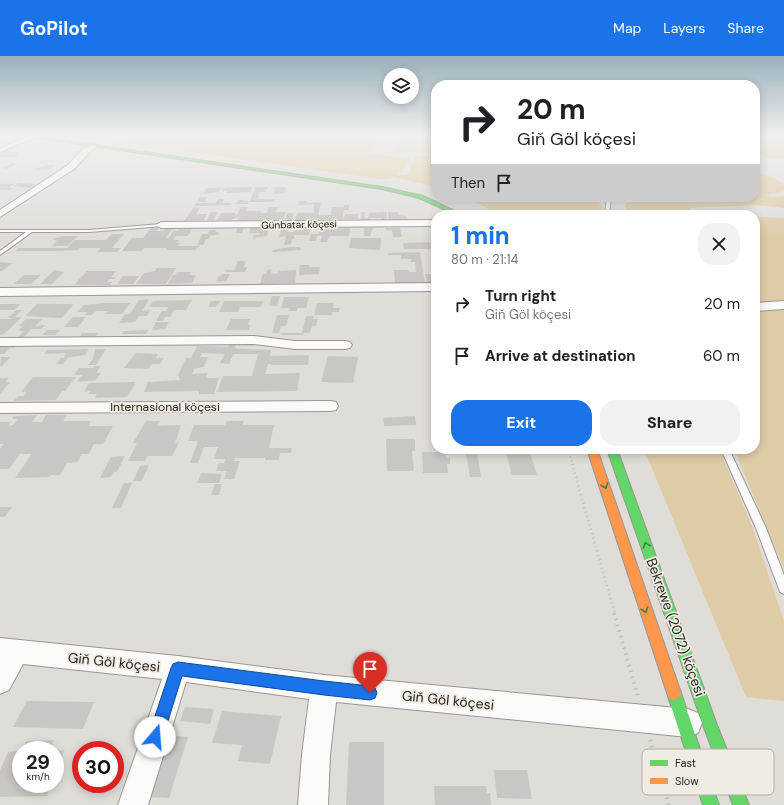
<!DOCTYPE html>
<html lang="en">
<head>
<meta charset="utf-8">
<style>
	:root { --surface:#fff; --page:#f2f2f2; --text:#202124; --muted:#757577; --accent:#1a73e8 }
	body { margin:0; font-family:"DM Sans",sans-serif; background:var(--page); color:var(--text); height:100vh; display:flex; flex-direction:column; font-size:15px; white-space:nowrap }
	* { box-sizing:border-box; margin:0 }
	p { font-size:13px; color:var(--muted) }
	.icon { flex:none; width:22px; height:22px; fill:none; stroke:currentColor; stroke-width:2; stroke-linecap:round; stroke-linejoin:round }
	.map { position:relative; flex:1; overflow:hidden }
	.panel { position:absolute; left:431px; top:154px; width:329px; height:244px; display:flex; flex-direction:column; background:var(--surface); border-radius:16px; box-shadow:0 2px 10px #0003 }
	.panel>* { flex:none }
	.top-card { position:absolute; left:431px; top:24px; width:329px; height:122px; border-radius:16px; box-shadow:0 2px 10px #0003; background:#fff; color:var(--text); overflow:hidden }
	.tools { position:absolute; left:383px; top:12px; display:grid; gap:8px }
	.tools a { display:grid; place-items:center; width:36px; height:36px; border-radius:50%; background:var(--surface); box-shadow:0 2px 10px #0003; font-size:20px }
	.speed { position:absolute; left:12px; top:685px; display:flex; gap:8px; font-size:20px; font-weight:700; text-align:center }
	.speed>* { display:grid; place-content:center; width:52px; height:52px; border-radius:50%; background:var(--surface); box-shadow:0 2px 10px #0003; line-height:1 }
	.speed small { font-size:10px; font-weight:400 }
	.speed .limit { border:6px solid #d22; background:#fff; color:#111 }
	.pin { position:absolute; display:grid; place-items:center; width:34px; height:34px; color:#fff; margin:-41px -17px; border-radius:50% 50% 50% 0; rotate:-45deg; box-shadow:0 0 4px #0007 }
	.pin .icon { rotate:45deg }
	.me { position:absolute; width:44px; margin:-22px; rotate:18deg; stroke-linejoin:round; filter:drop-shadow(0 0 3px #0008) }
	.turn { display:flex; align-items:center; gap:14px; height:84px; padding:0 20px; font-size:18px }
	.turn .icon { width:52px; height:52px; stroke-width:2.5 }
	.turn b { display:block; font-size:28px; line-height:34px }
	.then { display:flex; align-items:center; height:38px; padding:0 20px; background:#0003; gap:8px; font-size:15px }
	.round { display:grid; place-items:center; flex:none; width:42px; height:42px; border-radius:16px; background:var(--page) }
	.headline { display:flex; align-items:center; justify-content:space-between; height:68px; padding:0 20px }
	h1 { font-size:24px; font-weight:800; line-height:30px; color:var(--accent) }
	.primary-button { display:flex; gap:8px; margin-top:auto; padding:8px 20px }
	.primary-button a { flex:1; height:46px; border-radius:16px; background:var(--accent); color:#fff; font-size:16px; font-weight:800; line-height:46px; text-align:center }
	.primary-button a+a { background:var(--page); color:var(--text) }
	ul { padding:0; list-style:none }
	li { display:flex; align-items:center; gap:12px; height:52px; padding:0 20px }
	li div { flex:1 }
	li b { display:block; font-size:15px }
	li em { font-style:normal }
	header { display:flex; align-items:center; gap:24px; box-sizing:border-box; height:56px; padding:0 20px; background:var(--accent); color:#fff }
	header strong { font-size:19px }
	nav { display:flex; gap:22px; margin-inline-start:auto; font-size:14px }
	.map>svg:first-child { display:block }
	.green { fill:#dfcba6 }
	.building { fill:#c9c6c3 }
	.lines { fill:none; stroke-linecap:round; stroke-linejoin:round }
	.lane-casing { stroke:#989793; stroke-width:2 }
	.street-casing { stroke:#989793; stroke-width:2 }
	.fast-casing { stroke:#989793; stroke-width:2 }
	.slow-casing { stroke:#989793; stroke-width:2 }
	.path-far2 { stroke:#bebebc; stroke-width:2.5; stroke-dasharray:1 3; stroke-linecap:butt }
	.path-far1 { stroke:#bebebc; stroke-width:3; stroke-dasharray:1 3.5; stroke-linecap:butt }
	.path { stroke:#bebebc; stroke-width:4; stroke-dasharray:1.5 4.5; stroke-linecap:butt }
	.lane { fill:#fafaf9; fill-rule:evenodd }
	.street { fill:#fafaf9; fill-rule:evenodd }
	.fast { fill:#63d668; fill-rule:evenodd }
	.slow { fill:#ff974d; fill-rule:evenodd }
	.oneway { stroke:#447d44 }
	.route { fill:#1a73e8; stroke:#114b97 }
	.labels { text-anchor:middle; stroke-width:3.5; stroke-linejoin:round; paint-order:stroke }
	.far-street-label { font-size:10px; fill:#262421; stroke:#f0ece3 }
	.street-label { font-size:12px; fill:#262421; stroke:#f0ece3 }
	.near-street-label { font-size:14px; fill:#262421; stroke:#f0ece3 }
	.key { fill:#f0ece3; stroke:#b3b0a9; stroke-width:1 }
	.key-label { font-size:11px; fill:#262421 }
</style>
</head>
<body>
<header>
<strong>GoPilot</strong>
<nav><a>Map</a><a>Layers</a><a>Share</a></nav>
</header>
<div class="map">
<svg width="784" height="749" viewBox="0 0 784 749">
	<rect width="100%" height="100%" fill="#e0ddd9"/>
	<g class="green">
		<path d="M80,80H386L381,84V86L366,96L411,103L397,119H407L416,99L436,101V131L393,121L389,123H379Z"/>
		<path d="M408,80H436V97L396,95L394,93Z"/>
		<path d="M755,80H784V103L768,102L755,95Z"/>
		<path d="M755,107L760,112L758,114L759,117C768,120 777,122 784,129V135L765,139L771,141L784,140V152L757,149L690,152L692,157L665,159L660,156L642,157L644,159H633L627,155L625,150L628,141H755Z"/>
		<path d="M464,141H599L598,146L602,149L603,159H509L491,154Z"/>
		<path d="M755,161L784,162V246L755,248Z"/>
		<path d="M784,252V513L734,393H755V255Z"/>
		<path d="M644,393H719L752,470L784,565V645L746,641Z"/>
	</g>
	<g class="building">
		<path d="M6,95L18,96L16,97H20L16,99H20L17,101H0V98Z"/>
		<path d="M13,107L17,108L7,113L2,112Z"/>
		<path d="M46,109H56L49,114H35Z"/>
		<path d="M18,127L36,128L30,132L14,130Z"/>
		<path d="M0,128H14L8,132H14L9,134H0Z"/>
		<path d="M239,131H252L250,136L226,137L227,135H222L224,132Z"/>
		<path d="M256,131H268L266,136H259L258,143H275L274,146H249Z"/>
		<path d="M273,131H286L285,137L274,138L275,133H273Z"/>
		<path d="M206,132H221L219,136L203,138Z"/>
		<path d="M200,141H207L204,146H197Z"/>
		<path d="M218,143H224L222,147H232L231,149L195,150L196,147H216Z"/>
		<path d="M238,144H244L243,145H249L248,148H236Z"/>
		<path d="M299,145H307V147L321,146L318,159H331L332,151H344V149H349V154H344L342,163L295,164L297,157H314V148L298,149Z"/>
		<path d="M194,151L200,152L196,158H207L204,164L184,165Z"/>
		<path d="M241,151H248L246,155H261L260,157H267L269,151H278L276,156H286L283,164H238L239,162L243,161L234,162L232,164H217L221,157H236L235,159H237Z"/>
		<path d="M211,156H218L213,164H207Z"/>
		<path d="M361,156H365V162H369V164L361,165Z"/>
		<path d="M382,156H387V164H381L382,162H368L369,157Z"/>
		<path d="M388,156H398V159L406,160L407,164H388Z"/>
		<path d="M287,157H294L292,165H285Z"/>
		<path d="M346,158H358V163H343Z"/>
		<path d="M238,171H244L242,177H236Z"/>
		<path d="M251,171H269L267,180L253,182L254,179H259L260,177H249Z"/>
		<path d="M282,171H289L287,176H294L296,171H311L309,179H294V183H292L291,188L284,189L286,180L279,181Z"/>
		<path d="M151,172H159L157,175H164L166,172H173L166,182H169L173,175H178L179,173H192L188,180H175L173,184H179L177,187H180L178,190H197L202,178H208L209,174H217L215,176H219L218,179H211L208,183H206L203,189H200L195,194H166L167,192H144L141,195H122L132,182H143Z"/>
		<path d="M319,172H350L349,180H329L327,186H320L322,180H317L316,185H309L311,178H318Z"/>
		<path d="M364,172H373L370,180H364Z"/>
		<path d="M385,172H400L402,181H393L392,174H385Z"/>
		<path d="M112,178H124L112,192H121L117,196H97L101,192H80L78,194L56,195H16L19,192H67L75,184H106Z"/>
		<path d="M63,180H78L67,190H52L57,185L52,183Z"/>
		<path d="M351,182H381L380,194L349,192Z"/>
		<path d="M436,186V193H404L403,187Z"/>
		<path d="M290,191H300L301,194L273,196L272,194Z"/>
		<path d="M420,196L425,227H395L394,214H409V216H416L415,206H411V203H401V199H388V197Z"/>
		<path d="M238,205H246L244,211H247L245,216H225L227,214H234Z"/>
		<path d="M0,206L13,207L2,215H0Z"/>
		<path d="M300,209H309V211H320L319,218L299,219Z"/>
		<path d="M157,212H176L166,228H136L144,217L155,215Z"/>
		<path d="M271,213V218L278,217L279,215L296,214L295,227L260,228L263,218H266L267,214Z"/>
		<path d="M54,214L64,216L52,228H40Z"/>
		<path d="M87,215H116L111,221H116L114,223H109L107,226H112L110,229H74Z"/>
		<path d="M177,216H191L189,219H196L192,227L168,228L173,219H175Z"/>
		<path d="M222,218H230L226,225L216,226L219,220H221Z"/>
		<path d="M425,218H436V227H427Z"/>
		<path d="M24,219H41L31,228H13Z"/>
		<path d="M123,220H139L133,228H117Z"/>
		<path d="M272,240H280L277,250H269Z"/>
		<path d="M284,241H309L306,252H297V255H288L289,252H281Z"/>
		<path d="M149,243L142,255L150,254L147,260H139L135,266L119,267L125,258H130L139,244Z"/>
		<path d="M192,244L186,254H174L170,261H165L163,265H156L162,255H166L168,251H149L153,245Z"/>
		<path d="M211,245H220L216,251H208Z"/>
		<path d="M224,245H263L261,251H240L238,256H219Z"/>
		<path d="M103,247H130L122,258H105L108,255H96L92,259H84L87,256H77L84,249Z"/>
		<path d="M317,247H334L333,252H340L339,256H332V259H314Z"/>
		<path d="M0,248H20L14,254H0Z"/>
		<path d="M37,248H74L62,262L25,260Z"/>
		<path d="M16,254H22L15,261H22L4,278L0,279V263H12L13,262H8Z"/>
		<path d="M277,259H289L286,270H281L279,277H272Z"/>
		<path d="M306,260H314L313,263H318L316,270H312L310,277H304L303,279H280L281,277H302Z"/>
		<path d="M73,261H86L78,271H64Z"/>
		<path d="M26,263H42L36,270L45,269L41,273H31L24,281H18L24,275H18L23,270H19Z"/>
		<path d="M231,263H250L248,269H250L249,274H226Z"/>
		<path d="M156,266H169L165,273L152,274Z"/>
		<path d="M47,274H60L55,279H42Z"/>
		<path d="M148,274L146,278H122L123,275Z"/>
		<path d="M82,277H98L96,280L80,281Z"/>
		<path d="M16,289L14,292H10L4,298H0V290Z"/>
		<path d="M229,289H236L235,292L242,293L271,294L270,300L309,299L308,309H271V308H268L265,318L300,317L297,335L217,336L223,320H252L258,298H233L229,308L220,307L225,298L202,297L200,301H208L204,311L194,313L192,318L208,317L206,322H219L214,338H199V335L144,336L148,326L180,324L178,319L186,302H191L197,290L228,291Z"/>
		<path d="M89,293L85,299L64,302L66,297L44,298L47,294Z"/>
		<path d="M95,293H106L96,309H88L93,303Z"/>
		<path d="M136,297L158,298L156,302H164L160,308H152L148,313L124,312Z"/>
		<path d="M328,300L358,301L353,327L321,326Z"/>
		<path d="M1,301H11L2,310H0Z"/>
		<path d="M61,302H68L63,308H56Z"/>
		<path d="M94,310H101L96,317H101L96,324L77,326L82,319H74L79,312H93Z"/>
		<path d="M33,321H76L65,335H62L56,344L14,345L18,340H24L27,336H21Z"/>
		<path d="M0,322H9L5,326H10L0,338Z"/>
		<path d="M136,326L127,341L95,342L97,338H88L90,335L84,336L89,327Z"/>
		<path d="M37,359L32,366H42L46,359H67L63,365H91L88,370H113L103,388H94L89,398H82L77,406L67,407L60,419H51L49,421L15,422L32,398H20L9,413H0V393L4,388H0V366H11L8,370L13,369L18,363H12L14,360Z"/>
		<path d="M415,360L416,369L384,370L383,362Z"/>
		<path d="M146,365H160L157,370L181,369L175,387L179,386L172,400H147L145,405H128L137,387H133Z"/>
		<path d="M227,365H244L242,369H274L269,392H292L291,397H280L279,404H265V402H235L234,405H240L234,423H224L227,415H216L219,407H224L226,403H214L218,391H204L198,407H190L198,385H188L194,369H225Z"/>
		<path d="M386,383H415V395H412L414,415H387Z"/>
		<path d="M465,393H480L481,396H477L481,421H470Z"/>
		<path d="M505,393H529L537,419H512Z"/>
		<path d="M422,396H445L446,402H450V408H447L448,417H423Z"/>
		<path d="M125,400L117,416H113L111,421L100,422L111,401Z"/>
		<path d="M149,409L142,425H133L140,410Z"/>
		<path d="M201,417L222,418L219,427H197Z"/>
		<path d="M124,427H132L121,452H112Z"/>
		<path d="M215,428H222L219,439H211Z"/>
		<path d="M0,451H12L5,461H0Z"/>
		<path d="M27,645L94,646L83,673L13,671Z"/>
		<path d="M185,651L214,653L210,668L180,665Z"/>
		<path d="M222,655L281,660L270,708L238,705L242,689L212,687Z"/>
		<path d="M169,679L188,681L169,742L149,741Z"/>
		<path d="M54,684L50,694H22L26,685Z"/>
		<path d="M349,686H384V749H346Z"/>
		<path d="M64,694L55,717V695Z"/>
		<path d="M21,695V728H51L47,740L0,741V714L8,696Z"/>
		<path d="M494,714H527L532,743L497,742Z"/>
		<path d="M434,730H486L487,737H490L491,749H435Z"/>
	</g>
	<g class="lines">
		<g class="lane-casing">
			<g id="lane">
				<path d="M607,141H611L609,159H605Z"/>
				<path d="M161,168H163V170L89,176H32L0,199V195L26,176H0V174H89Z"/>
				<path d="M721,393H729L766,472L784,519V538L780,536L779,533L756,472Z"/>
			</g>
		</g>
		<g class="street-casing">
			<g id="street">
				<path d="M29,80L36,81L0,96V92Z"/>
				<path d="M94,89L96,90V92L90,96L74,113L0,161V154L68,109L84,92Z"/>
				<path d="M436,164V170L161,172L156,169L161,166Z"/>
				<path d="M436,227V235L0,240V232Z"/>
				<path d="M784,245V253L755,255V247Z"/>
				<path d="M254,280L295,285H345L350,286L352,289L350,292L345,293H295L254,288L0,290V282Z"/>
				<path d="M330,345L336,346L338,350L336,354L330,355L0,357V347Z"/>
				<path d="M0,582L178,600L324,619L688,653L698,657L702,667L698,677L688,681L336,646L330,699L328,749H298L302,699L309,643L186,626L148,749H118L162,623L23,608L9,634L0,638Z"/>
			</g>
		</g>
		<g class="fast-casing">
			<g id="fast">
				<path d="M25,80H35L382,131L423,140L463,159H457L419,142L382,133Z"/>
				<path d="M607,393H617L717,669L749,749H733L703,669Z"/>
				<path d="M674,630L679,632L681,637L719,749H703L667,637L669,632Z"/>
			</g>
		</g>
		<g class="slow-casing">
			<path id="slow" d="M587,393H597L681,637L679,642L674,644L669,642L667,637Z"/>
		</g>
		<path class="path-far2" d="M568,393L573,409"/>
		<path class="path-far1" d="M572,408L615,558"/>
		<g class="path">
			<path d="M614,557L638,641"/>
			<path d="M650,684L669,749"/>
		</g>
		<use href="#lane" class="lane"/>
		<use href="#street" class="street"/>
		<use href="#fast" class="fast"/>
		<use href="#slow" class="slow"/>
	</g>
	<defs><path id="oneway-chevron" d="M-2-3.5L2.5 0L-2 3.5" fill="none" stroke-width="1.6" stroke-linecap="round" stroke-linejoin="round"/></defs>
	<g class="oneway">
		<use href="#oneway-chevron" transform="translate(605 430) rotate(72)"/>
		<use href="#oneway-chevron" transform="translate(646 489) rotate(-110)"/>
		<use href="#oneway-chevron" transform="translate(645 554) rotate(72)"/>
	</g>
	<linearGradient id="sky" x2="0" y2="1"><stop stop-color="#9ab0bb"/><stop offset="0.43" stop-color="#f1f0ee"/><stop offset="1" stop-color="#f1f0ee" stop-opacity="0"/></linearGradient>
	<rect width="784" height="185" fill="url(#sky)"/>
	<path class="route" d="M178,606L324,625L370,630L375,632L377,637L375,642L370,644L324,639L182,620L163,681L161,686L155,688L150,686L148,681L171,612L173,608Z"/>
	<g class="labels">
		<g class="far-street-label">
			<text transform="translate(299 168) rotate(-1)" y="4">Günbatar köçesi</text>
		</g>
		<g class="street-label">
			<text x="165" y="355">Internasional köçesi</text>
		</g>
		<g class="near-street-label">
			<text transform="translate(676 571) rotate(70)" y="5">Bekrewe (2072) köçesi</text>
			<text transform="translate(114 606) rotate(6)" y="5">Giň Göl köçesi</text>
			<text transform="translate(448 644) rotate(6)" y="5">Giň Göl köçesi</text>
		</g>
	</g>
	<rect x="642" y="693" width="132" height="46" rx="6" class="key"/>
	<rect x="650" y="704" width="18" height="6" fill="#63d668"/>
	<rect x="650" y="722" width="18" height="6" fill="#ff974d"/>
	<g class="key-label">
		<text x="675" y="711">Fast</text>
		<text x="675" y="729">Slow</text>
	</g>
</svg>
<div class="tools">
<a><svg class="icon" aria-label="layers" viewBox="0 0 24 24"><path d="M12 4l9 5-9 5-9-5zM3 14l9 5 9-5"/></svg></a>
</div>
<div class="speed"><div>29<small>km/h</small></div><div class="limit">30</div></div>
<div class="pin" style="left:370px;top:637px;background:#d93025"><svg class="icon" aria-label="arrive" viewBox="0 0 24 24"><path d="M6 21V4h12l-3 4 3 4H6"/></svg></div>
<svg class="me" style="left:155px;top:681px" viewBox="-20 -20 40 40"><circle r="19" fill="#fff"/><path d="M0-13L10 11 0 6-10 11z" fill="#1a73e8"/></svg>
<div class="top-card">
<div class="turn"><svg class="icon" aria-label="right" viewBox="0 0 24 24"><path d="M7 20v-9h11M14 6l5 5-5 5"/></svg><div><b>20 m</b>Giň Göl köçesi</div></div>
<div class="then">Then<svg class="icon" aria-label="arrive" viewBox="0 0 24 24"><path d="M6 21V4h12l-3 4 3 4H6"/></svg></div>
</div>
<section class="panel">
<div class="headline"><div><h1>1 min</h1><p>80 m · 21:14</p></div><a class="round"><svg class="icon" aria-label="close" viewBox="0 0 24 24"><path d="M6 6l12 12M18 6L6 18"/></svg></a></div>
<ul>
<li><svg class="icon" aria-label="right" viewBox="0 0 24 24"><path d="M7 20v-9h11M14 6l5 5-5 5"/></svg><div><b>Turn right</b><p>Giň Göl köçesi</p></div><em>20 m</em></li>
<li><svg class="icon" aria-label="arrive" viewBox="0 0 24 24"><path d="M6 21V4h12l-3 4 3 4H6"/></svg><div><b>Arrive at destination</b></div><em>60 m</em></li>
</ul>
<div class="primary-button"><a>Exit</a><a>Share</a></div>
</section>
</div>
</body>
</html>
